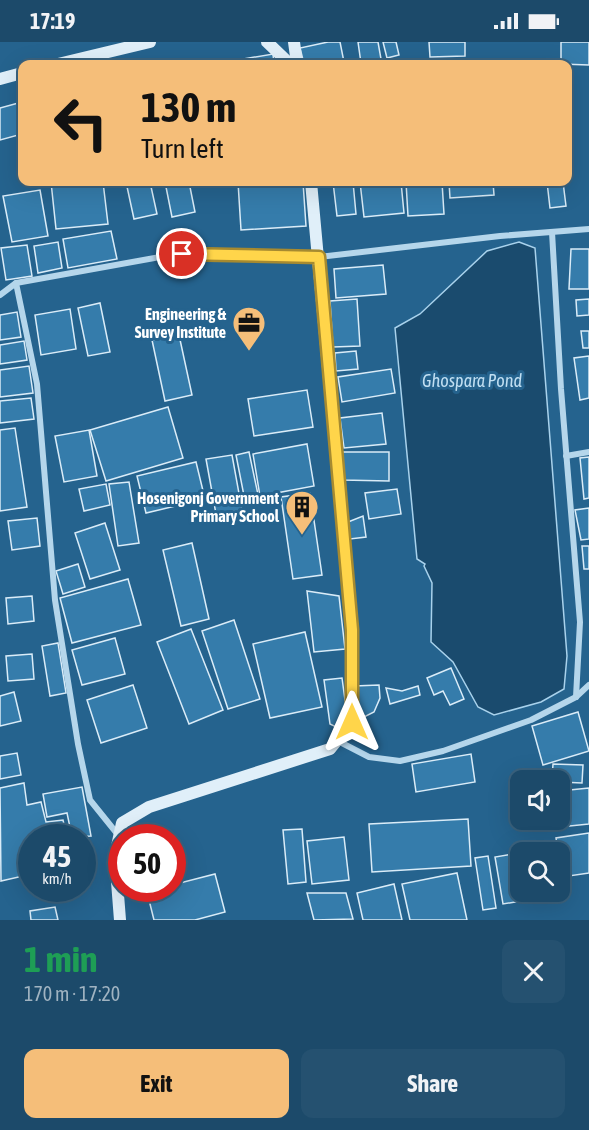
<!DOCTYPE html>
<html lang="en">
<head>
<meta charset="utf-8">
<style>
	:root { --surface:#1c4a6a; --page:#255170; --text:#f1f3f6; --muted:#a0b3c1; --line:#3a627e; --accent:#f5be79 }
	body { margin:0; font-family:"Asap Condensed",sans-serif; background:var(--page); color:var(--text); height:100vh; display:flex; flex-direction:column; font-size:22px; white-space:nowrap }
	* { box-sizing:border-box; margin:0 }
	p { font-size:20px; color:var(--muted) }
	.icon { flex:none; width:33px; height:33px; fill:none; stroke:currentColor; stroke-width:2; stroke-linecap:round; stroke-linejoin:round }
	.map { position:relative; height:878px; overflow:hidden }
	.sheet { display:flex; flex-direction:column; background:var(--surface); flex:1 }
	.sheet>* { flex:none }
	.top-card { position:absolute; left:18px; top:18px; width:554px; height:126px; border-radius:12px; box-shadow:0 6px 24px #0002,0 0 0 2px var(--line); background:#f5be79; color:#111; overflow:hidden }
	.buttons { position:absolute; left:510px; top:728px; display:grid; gap:12px }
	.buttons a { display:grid; place-items:center; width:60px; height:60px; border-radius:12px; background:var(--surface); box-shadow:0 6px 24px #0002,0 0 0 2px var(--line); font-size:30px }
	.speed { position:absolute; left:18px; top:782px; display:flex; gap:12px; font-size:30px; font-weight:700; text-align:center }
	.speed>* { display:grid; place-content:center; width:78px; height:78px; border-radius:50%; background:var(--surface); box-shadow:0 6px 24px #0002,0 0 0 2px var(--line); line-height:1 }
	.speed small { font-size:15px; font-weight:400 }
	.speed .limit { border:9px solid #d22; background:#fff; color:#111 }
	.pin { position:absolute; display:grid; place-items:center; width:51px; height:51px; color:#fff; margin:-26px; border:3px solid #fff; border-radius:50%; box-shadow:0 2px 6px #0007 }
	.me { position:absolute; width:66px; margin:-33px; rotate:0deg; stroke-linejoin:round; filter:drop-shadow(0 0 4px #0008) }
	.turn { display:flex; align-items:center; gap:21px; height:126px; padding:0 24px; font-size:27px }
	.turn .icon { width:78px; height:78px; stroke-width:2.5 }
	.turn b { display:block; font-size:42px; line-height:51px }
	.round { display:grid; place-items:center; flex:none; width:63px; height:63px; border-radius:12px; background:var(--page) }
	.overview { display:flex; align-items:center; justify-content:space-between; height:102px; padding:0 24px }
	h1 { font-size:36px; font-weight:700; line-height:45px; color:#1e9e55 }
	.action { display:flex; gap:12px; margin-top:auto; padding:12px 24px }
	.action a { flex:1; height:69px; border-radius:12px; background:var(--accent); color:#111; font-size:24px; font-weight:700; line-height:69px; text-align:center }
	.action a+a { background:var(--page); color:var(--text) }
	.status { display:flex; justify-content:space-between; align-items:center; height:42px; padding:0 30px; background:var(--surface); direction:ltr }
	.status svg { height:16px; fill:currentColor }
	.map>svg:first-child { display:block }
	.water { fill:#1a4b6e; stroke:#a9d2ec; stroke-width:1.5 }
	.building { fill:#357cab; stroke:#daecf8; stroke-width:1.5 }
	.lines { fill:none; stroke-linecap:round; stroke-linejoin:round }
	.minor { stroke:#b5d6eb; stroke-width:6 }
	.secondary { stroke:#e0eff9; stroke-width:12 }
	.route-casing { stroke:#a68a30; stroke-width:15 }
	.route { stroke:#ffd54a; stroke-width:10 }
	.labels { text-anchor:middle; stroke-width:6; stroke-linejoin:round; paint-order:stroke }
	.poi-label { font-size:16px; font-weight:bold; fill:#fff; stroke:#25638e; text-anchor:end }
	.water-label { font-size:18px; font-style:italic; fill:#c1dff2; stroke:#25638e }
</style>
</head>
<body>
<div class="status"><b>17:19</b><svg viewBox="0 0 49 12"><path d="M0 12V9h3v3zM5 12V6h3v6zM10 12V3h3v9zM15 12V0h3v12zM26 1h20v11H26zM47 4h2v5h-2z"/></svg></div>
<div class="map">
<svg width="589" height="878" viewBox="0 0 589 878">
	<rect width="100%" height="100%" fill="#25638e"/>
	<path class="water" d="M519,200L535,206L567,614L564,647L541,660L494,673L478,665L453,620L431,600L432,541L424,524L425,522L417,517L395,286L420,272L487,209Z"/>
	<g class="building">
		<path d="M328,0H340L344,20L333,22H304L300,6Z"/>
		<path d="M358,0H378L381,17L361,21Z"/>
		<path d="M383,0H396L399,13L387,16Z"/>
		<path d="M429,0H465V14L430,15Z"/>
		<path d="M561,0H589V23L561,22Z"/>
		<path d="M273,12L274,22H238L237,18Z"/>
		<path d="M22,60V92L0,98V66Z"/>
		<path d="M51,140H103L108,182L56,187Z"/>
		<path d="M126,140H150L157,172L134,177Z"/>
		<path d="M165,140H189L195,170L172,175Z"/>
		<path d="M238,140H303L306,184L241,188Z"/>
		<path d="M333,140H353L356,172L337,174Z"/>
		<path d="M360,140H401L404,171L364,175Z"/>
		<path d="M406,140H442L444,172L408,174Z"/>
		<path d="M449,140H493L494,153L450,156Z"/>
		<path d="M547,140H563L566,164L550,166Z"/>
		<path d="M40,148L48,194L12,200L3,154Z"/>
		<path d="M111,189L117,217L68,226L63,197Z"/>
		<path d="M58,200L62,226L38,231L34,204Z"/>
		<path d="M27,203L32,234L6,238L1,206Z"/>
		<path d="M571,207H589V247H569Z"/>
		<path d="M383,223L386,252L336,256L334,227Z"/>
		<path d="M357,257L360,304L333,305L330,259Z"/>
		<path d="M589,257V273L577,274L576,258Z"/>
		<path d="M100,261L110,310L88,314L78,266Z"/>
		<path d="M70,267L76,307L41,313L35,273Z"/>
		<path d="M17,270L21,295L0,298V273Z"/>
		<path d="M581,289H589V306H583Z"/>
		<path d="M179,293L192,353L165,359L152,298Z"/>
		<path d="M24,299L27,318L0,322V303Z"/>
		<path d="M356,309L358,327L336,329L335,311Z"/>
		<path d="M589,314V356L580,358L574,316Z"/>
		<path d="M29,324L33,351L0,355V328Z"/>
		<path d="M391,327L395,351L342,360L338,335Z"/>
		<path d="M307,348L313,385L254,394L248,357Z"/>
		<path d="M31,356L34,377L0,381V359Z"/>
		<path d="M168,365L183,416L106,439L90,388Z"/>
		<path d="M382,371L386,402L344,406L340,376Z"/>
		<path d="M15,386L27,465L0,469V388Z"/>
		<path d="M89,388L97,434L64,440L55,394Z"/>
		<path d="M307,402L314,444L260,454L253,412Z"/>
		<path d="M249,410L260,462L246,464L236,413Z"/>
		<path d="M342,410H389V439L342,438Z"/>
		<path d="M232,413L242,468L216,472L206,417Z"/>
		<path d="M589,415V456L584,457L580,416Z"/>
		<path d="M196,420L205,457L146,471L137,434Z"/>
		<path d="M129,440L139,501L118,504L109,442Z"/>
		<path d="M106,442L110,463L84,469L79,447Z"/>
		<path d="M397,447L401,472L369,477L365,451Z"/>
		<path d="M310,451L322,533L293,537L281,455Z"/>
		<path d="M589,466V497L581,498L575,468Z"/>
		<path d="M363,474L366,495L350,497L348,480Z"/>
		<path d="M37,476L40,504L12,508L8,479Z"/>
		<path d="M105,481L120,528L90,537L75,491Z"/>
		<path d="M192,501L209,577L181,584L163,508Z"/>
		<path d="M582,504H589V527H584Z"/>
		<path d="M78,522L85,545L63,552L56,529Z"/>
		<path d="M128,537L141,583L72,601L60,556Z"/>
		<path d="M307,549L339,554L345,607L314,610Z"/>
		<path d="M32,554L34,579L8,582L6,556Z"/>
		<path d="M234,578L260,657L228,667L202,589Z"/>
		<path d="M191,587L223,668L189,682L157,600Z"/>
		<path d="M305,590L322,665L270,676L253,602Z"/>
		<path d="M115,596L125,632L82,643L72,608Z"/>
		<path d="M58,601L66,651L50,654L42,604Z"/>
		<path d="M32,612L34,637L8,639L6,614Z"/>
		<path d="M451,626L464,657L450,663L443,649L434,653L427,636Z"/>
		<path d="M342,636L348,680L338,686L330,682L324,638Z"/>
		<path d="M133,643L147,686L101,701L87,658Z"/>
		<path d="M379,643L380,656L374,670L356,679L354,644Z"/>
		<path d="M418,644L420,653L390,662L386,646L402,649Z"/>
		<path d="M14,650L21,679L0,684V654Z"/>
		<path d="M578,670L589,709L543,723L532,684Z"/>
		<path d="M17,711L21,733L0,737V714Z"/>
		<path d="M471,712L475,740L416,750L412,722Z"/>
		<path d="M553,722L583,723L582,741L560,740V738H552Z"/>
		<path d="M24,741L27,763L41,760L46,780L63,778L67,795H32V832L1,839L0,746Z"/>
		<path d="M82,745L91,794L72,795L67,771L47,775L43,752Z"/>
		<path d="M589,746V782L531,788L530,777H560V749Z"/>
		<path d="M468,777L471,824L372,830L369,782Z"/>
		<path d="M302,787L306,840L288,842L283,788Z"/>
		<path d="M589,791V831L562,835L556,796Z"/>
		<path d="M344,795L349,838L312,842L307,799Z"/>
		<path d="M520,811V849H544L545,855L503,862L495,815Z"/>
		<path d="M488,814L496,866L483,868L475,816Z"/>
		<path d="M457,831L467,878H410L402,842Z"/>
		<path d="M215,832L225,870L195,878H154L147,850L162,846H172V843Z"/>
		<path d="M394,842L402,878H363L357,851Z"/>
		<path d="M307,851H346L353,877L314,878Z"/>
		<path d="M55,865L58,878H31L30,869Z"/>
	</g>
	<g class="lines">
		<g class="minor">
			<path d="M552,190L561,347L580,580L576,655"/>
			<path d="M16,241L37,342L55,558L78,702L90,758L119,794"/>
			<path d="M0,253L16,241L182,211L319,215L500,194L589,187"/>
			<path d="M566,414L589,410"/>
			<path d="M338,699L369,715L400,719L443,709L531,678L576,655L589,643"/>
		</g>
		<g class="secondary">
			<path d="M267,0L290,22"/>
			<path d="M294,0L297,22"/>
			<path d="M58,22L150,0"/>
			<path d="M0,37L22,31"/>
			<path d="M120,878L115,814L122,781L149,765L330,707L352,680V588L311,140"/>
		</g>
	</g>
	<g class="lines">
		<g class="route-casing">
			<path id="route" d="M182,212L319,215L352,588V680"/>
		</g>
		<use href="#route" class="route"/>
	</g>
	<defs>
		<g id="office-pin" transform="scale(1.725)"><path d="M0 17L-7.5 6A9.5 9.5 0 1 1 7.5 6Z" fill="#f5be79" stroke="#25638e"/><path d="M-6-3h4V-5.5h4V-3h4V5H-6ZM-1-4.5V-3h2v-1.5ZM-6 0V1H6V0Z" fill="#111"/></g>
		<g id="building-pin" transform="scale(1.725)"><path d="M0 17L-7.5 6A9.5 9.5 0 1 1 7.5 6Z" fill="#f5be79" stroke="#25638e"/><path d="M-4-6H4V6H1V3H-1V6H-4ZM-2.5-4.3h1.7v1.8h-1.7ZM.8-4.3h1.7v1.8H.8ZM-2.5-1h1.7V.8h-1.7ZM.8-1h1.7V.8H.8Z" fill="#111"/></g>
	</defs>
	<g fill-rule="evenodd">
		<use href="#office-pin" x="249" y="281"/>
		<use href="#building-pin" x="302" y="465"/>
	</g>
	<g class="labels">
		<g class="poi-label">
			<text x="226" y="278">Engineering &amp;<tspan x="226" dy="18">Survey Institute</tspan></text>
			<text x="279" y="462">Hosenigonj Government<tspan x="279" dy="18">Primary School</tspan></text>
		</g>
		<g class="water-label">
			<text x="472" y="345">Ghospara Pond</text>
		</g>
	</g>
</svg>
<div class="buttons">
<a><svg class="icon" aria-label="sound" viewBox="0 0 24 24"><path d="M4 9h4l5-4v14l-5-4H4zM17 9q2 3 0 6"/></svg></a>
<a><svg class="icon" aria-label="search" viewBox="0 0 24 24"><circle cx="10" cy="10" r="6"/><path d="M15 15l6 6"/></svg></a>
</div>
<div class="speed"><div>45<small>km/h</small></div><div class="limit">50</div></div>
<div class="pin" style="left:182px;top:212px;background:#d93025"><svg class="icon" aria-label="arrive" viewBox="0 0 24 24"><path d="M6 21V4h12l-3 4 3 4H6"/></svg></div>
<svg class="me" style="left:352px;top:680px" viewBox="-20 -20 40 40"><path d="M0-17L14 15 0 8-14 15z" fill="#ffd54a" stroke="#fff" stroke-width="4"/></svg>
<div class="top-card">
<div class="turn"><svg class="icon" aria-label="left" viewBox="0 0 24 24"><path d="M17 20v-9H6M10 6l-5 5 5 5"/></svg><div><b>130 m</b>Turn left</div></div>
</div>
</div>
<section class="sheet">
<div class="overview"><div><h1>1 min</h1><p>170 m · 17:20</p></div><a class="round"><svg class="icon" aria-label="close" viewBox="0 0 24 24"><path d="M6 6l12 12M18 6L6 18"/></svg></a></div>
<div class="action"><a>Exit</a><a>Share</a></div>
</section>
</body>
</html>
